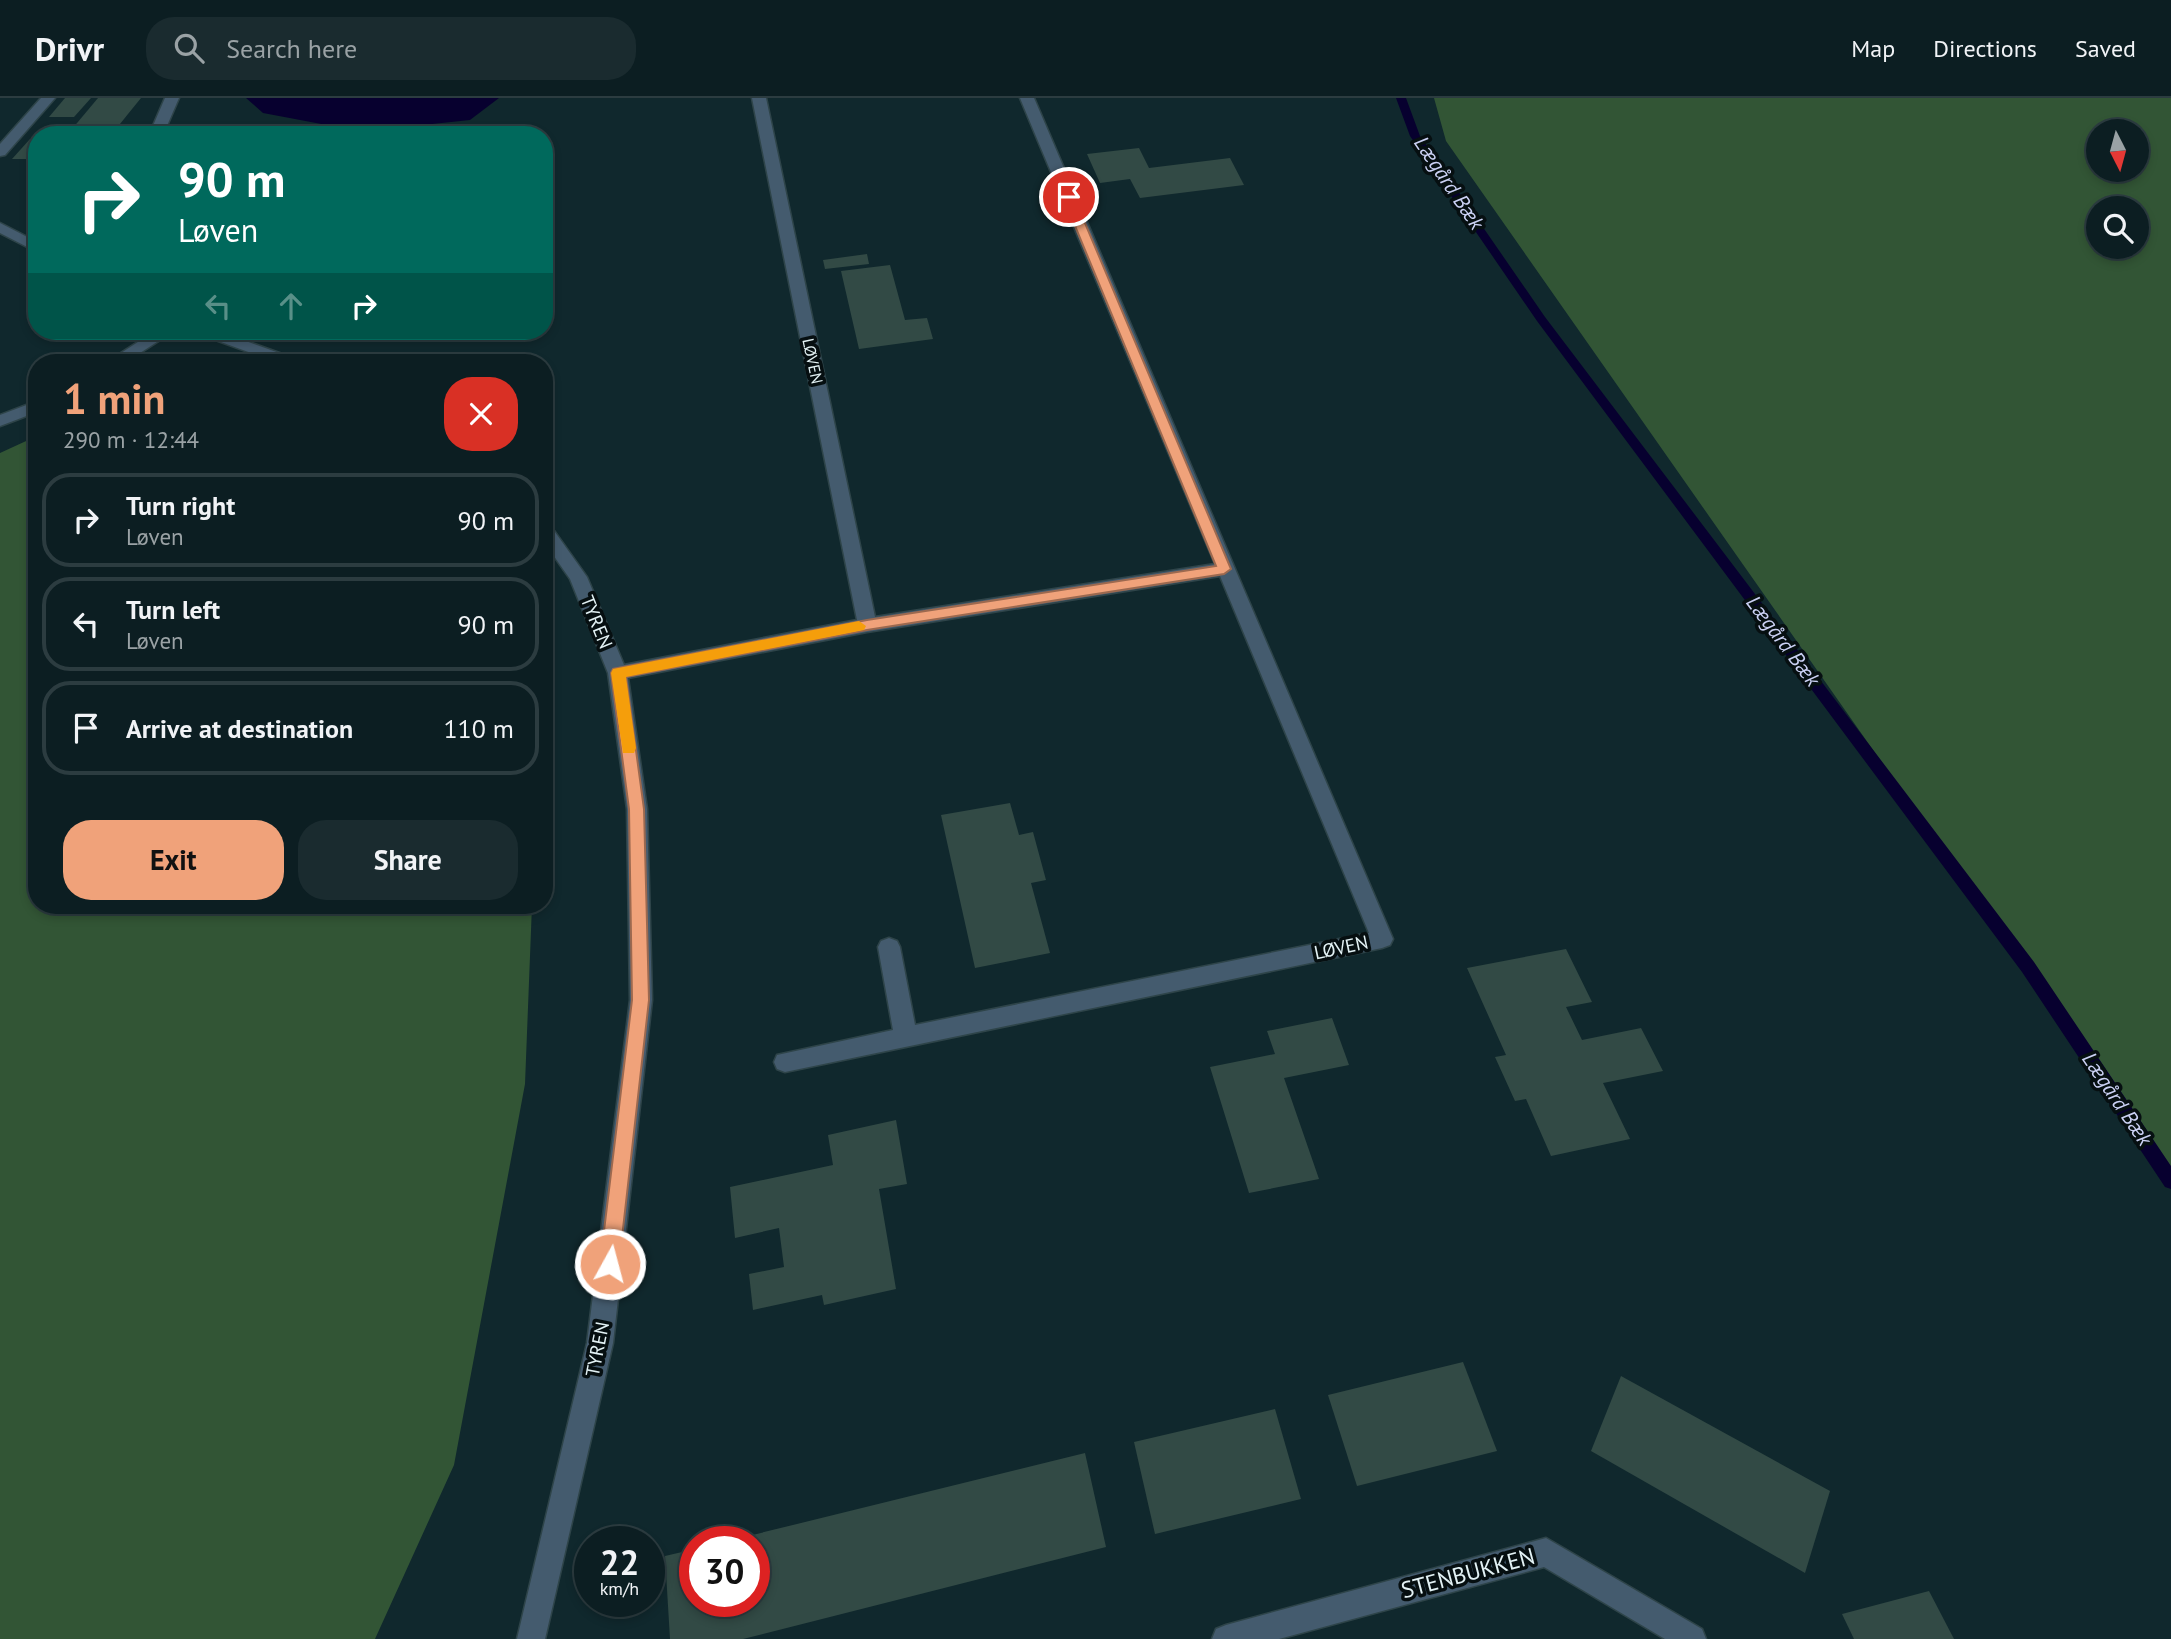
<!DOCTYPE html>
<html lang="en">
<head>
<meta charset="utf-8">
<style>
	:root { --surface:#0c1e22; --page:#1a2b2f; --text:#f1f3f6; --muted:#9aa2a5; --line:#2c3c40; --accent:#f0a27a }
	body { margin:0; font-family:"PT Sans",sans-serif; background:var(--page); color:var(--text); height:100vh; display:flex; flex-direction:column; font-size:26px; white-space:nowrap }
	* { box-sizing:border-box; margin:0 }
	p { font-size:23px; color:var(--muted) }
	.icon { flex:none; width:38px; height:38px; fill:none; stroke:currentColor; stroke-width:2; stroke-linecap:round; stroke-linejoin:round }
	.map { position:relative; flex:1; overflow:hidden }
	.drawer { position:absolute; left:28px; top:256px; width:525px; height:560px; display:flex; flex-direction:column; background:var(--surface); border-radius:28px; box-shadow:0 4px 10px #0003,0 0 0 2px var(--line) }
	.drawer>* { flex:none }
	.top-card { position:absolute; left:28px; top:28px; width:525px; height:214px; border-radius:28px; box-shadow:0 4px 10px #0003,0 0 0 2px var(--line); background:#00695c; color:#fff; overflow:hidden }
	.needle { width:46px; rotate:174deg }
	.tools { position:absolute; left:2086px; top:21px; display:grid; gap:14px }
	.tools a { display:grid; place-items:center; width:63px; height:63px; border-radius:50%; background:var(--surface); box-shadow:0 4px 10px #0003,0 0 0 2px var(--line); font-size:35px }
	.speed { position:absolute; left:574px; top:1428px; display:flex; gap:14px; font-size:35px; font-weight:700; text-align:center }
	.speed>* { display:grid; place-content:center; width:91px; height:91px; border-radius:50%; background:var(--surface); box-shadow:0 4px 10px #0003,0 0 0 2px var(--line); line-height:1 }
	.speed small { font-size:18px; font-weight:400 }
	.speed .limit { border:10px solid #d22; background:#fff; color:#111 }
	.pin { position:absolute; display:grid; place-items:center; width:60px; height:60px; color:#fff; margin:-30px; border:4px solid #fff; border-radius:50%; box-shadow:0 2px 7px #0007 }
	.me { position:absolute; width:77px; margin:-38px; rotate:7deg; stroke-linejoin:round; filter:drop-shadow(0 0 5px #0008) }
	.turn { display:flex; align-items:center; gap:24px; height:147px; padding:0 35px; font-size:32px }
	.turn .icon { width:91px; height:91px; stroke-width:2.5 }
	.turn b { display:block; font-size:49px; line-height:60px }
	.lanes { display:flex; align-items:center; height:66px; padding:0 35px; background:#0003; justify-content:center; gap:35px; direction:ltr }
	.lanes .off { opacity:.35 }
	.round { display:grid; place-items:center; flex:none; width:74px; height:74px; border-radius:28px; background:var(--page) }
	.summary { display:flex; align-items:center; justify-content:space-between; height:119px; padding:0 35px }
	h1 { font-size:42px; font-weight:700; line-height:52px; color:var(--accent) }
	.button { display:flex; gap:14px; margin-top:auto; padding:14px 35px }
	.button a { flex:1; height:80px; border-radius:28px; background:var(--accent); color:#111; font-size:28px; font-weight:700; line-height:80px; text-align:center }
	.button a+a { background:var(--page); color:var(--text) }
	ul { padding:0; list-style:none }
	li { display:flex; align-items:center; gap:21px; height:94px; margin:0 14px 10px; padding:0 21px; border:4px solid var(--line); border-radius:28px }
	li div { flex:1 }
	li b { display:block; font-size:26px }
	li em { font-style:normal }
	header { display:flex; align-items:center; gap:42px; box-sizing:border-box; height:98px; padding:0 35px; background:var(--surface); border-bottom:2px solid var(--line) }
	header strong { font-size:33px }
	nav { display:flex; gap:38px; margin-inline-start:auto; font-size:24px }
	.search { width:490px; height:63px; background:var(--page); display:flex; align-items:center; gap:18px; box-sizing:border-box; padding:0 24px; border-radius:28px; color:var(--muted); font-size:26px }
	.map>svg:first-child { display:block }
	.green { fill:#325535; fill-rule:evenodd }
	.water { fill:#07002f }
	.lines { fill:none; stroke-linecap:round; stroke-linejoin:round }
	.stream { fill:#07002f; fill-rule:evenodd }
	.building { fill:#324a45 }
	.service-casing { stroke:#2e4449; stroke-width:3 }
	.minor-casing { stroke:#2e4449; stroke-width:3 }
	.service { fill:#445b6e; fill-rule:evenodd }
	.minor { fill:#445b6e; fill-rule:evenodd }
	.route { fill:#f0a27a; stroke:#9c694f; stroke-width:2 }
	.slow { fill:#f59e0b }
	.labels { text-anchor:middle; stroke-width:7; stroke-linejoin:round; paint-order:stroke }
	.far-street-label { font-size:16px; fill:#e3f2f5; stroke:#060f11 }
	.street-label { font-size:19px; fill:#e3f2f5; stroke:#060f11 }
	.water-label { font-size:21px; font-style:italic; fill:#cbd1f4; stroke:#060f11 }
	.near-street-label { font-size:23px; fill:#e3f2f5; stroke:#060f11 }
</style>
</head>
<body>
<header>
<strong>Drivr</strong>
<div class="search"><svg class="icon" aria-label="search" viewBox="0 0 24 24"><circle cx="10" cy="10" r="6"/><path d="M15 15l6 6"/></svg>Search here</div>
<nav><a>Map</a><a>Directions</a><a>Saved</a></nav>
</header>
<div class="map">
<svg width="2171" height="1541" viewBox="0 0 2171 1541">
	<rect width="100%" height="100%" fill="#10282d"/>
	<g class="green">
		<path d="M1434,0H2171V1077L1446,43ZM2098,33H2137V72H2098ZM2098,110H2137V149H2098Z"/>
		<path d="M37,338V807H532L525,986L454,1367L375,1541H0V355Z"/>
	</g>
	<path class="water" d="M246,0H499L470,22L413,28H332L263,15Z"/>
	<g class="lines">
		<path class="stream" d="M1396,0H1406L1420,38L1545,219L2034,864L2171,1068V1091L2165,1089L2022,874L1537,223L1410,38Z"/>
	</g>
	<g class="building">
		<path d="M65,0H91L74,19H49Z"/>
		<path d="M98,0H141L111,37H67Z"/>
		<path d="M30,41H37V61H12Z"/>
		<path d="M1139,50L1149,70L1230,60L1244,87L1140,100L1130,81L1100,85L1087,56Z"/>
		<path d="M867,156L869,166L825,171L823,162Z"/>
		<path d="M890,167L905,222L927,220L933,241L859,251L841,173Z"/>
		<path d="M1010,705L1019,737L1033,734L1046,782L1031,785L1050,855L975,870L941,717Z"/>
		<path d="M1566,851L1592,904L1566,909L1582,942L1641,930L1663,973L1603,985L1630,1041L1551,1058L1526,1001L1515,1003L1495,959L1506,957L1467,870Z"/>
		<path d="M1332,920L1349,967L1284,980L1319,1081L1249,1095L1210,969L1275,956L1267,933Z"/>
		<path d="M896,1022L907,1086L879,1091L896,1191L824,1207L822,1197L753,1212L749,1176L784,1169L779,1130L735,1140L730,1089L833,1067L828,1037Z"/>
		<path d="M1463,1264L1497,1353L1357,1388L1328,1297Z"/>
		<path d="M1621,1278L1830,1393L1805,1475L1591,1353Z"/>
		<path d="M1275,1311L1301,1401L1155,1436L1134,1344Z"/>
		<path d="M1085,1355L1106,1449L743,1541H670L665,1458L695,1451V1503H754V1444L728,1443Z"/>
		<path d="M1929,1493L1954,1541H1854L1842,1516Z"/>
	</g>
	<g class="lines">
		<g class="service-casing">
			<path id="service" d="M165,0H179L163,37H149Z"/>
		</g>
		<g class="minor-casing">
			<g id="minor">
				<path d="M41,0H55L5,57L0,58V46Z"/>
				<path d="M752,0H766L875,519L1215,466L1020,0H1034L1393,841L1390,847L1382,850L785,974L777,971L774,964L777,957L893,932L878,849L881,843L889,840L897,843L900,849L915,927L1369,835L1220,478L867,534L628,580L647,711L652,902L613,1245L545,1541H517L587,1245L630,902L627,711L608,575L570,481L544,444V425L550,427L587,479L624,567L857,522Z"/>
				<path d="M0,125L37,144V154L0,135Z"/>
				<path d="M155,233H174L126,264H107Z"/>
				<path d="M196,233H218L296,261L298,264H276L199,236Z"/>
				<path d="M37,303V314L0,328V317Z"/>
				<path d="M1546,1440L1702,1531L1706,1541H1665L1544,1469L1279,1541H1212L1216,1531L1226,1527Z"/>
			</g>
		</g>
		<use href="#service" class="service"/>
		<use href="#minor" class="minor"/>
	</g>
	<path class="route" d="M1069,96L1074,99L1231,471L1224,476L867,532L626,579L644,711L649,902L619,1166L616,1172L610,1175L603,1172L600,1166L632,902L629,711L611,575L613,571L867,522L1216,468L1063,99Z"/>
	<path class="slow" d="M859,523L866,528L864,532L626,579L636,650L634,655H623L611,575L613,571Z"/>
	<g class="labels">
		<g class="far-street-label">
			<text transform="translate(813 263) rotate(78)" y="6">LØVEN</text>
		</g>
		<g class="street-label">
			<text transform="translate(597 524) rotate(68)" y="7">TYREN</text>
			<text transform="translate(1341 849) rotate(-12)" y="7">LØVEN</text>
			<text transform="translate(597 1251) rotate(-79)" y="7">TYREN</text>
		</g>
		<g class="water-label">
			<text transform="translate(1449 85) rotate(56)" y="7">Lægård Bæk</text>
			<text transform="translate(1783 543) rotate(53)" y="7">Lægård Bæk</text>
			<text transform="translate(2117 1001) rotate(56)" y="7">Lægård Bæk</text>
		</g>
		<g class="near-street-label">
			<text transform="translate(1468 1475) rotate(-15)" y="8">STENBUKKEN</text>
		</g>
	</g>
</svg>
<div class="tools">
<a><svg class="needle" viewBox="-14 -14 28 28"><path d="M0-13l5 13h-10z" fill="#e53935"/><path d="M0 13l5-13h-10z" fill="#9aa2a5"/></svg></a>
<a><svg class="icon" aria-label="search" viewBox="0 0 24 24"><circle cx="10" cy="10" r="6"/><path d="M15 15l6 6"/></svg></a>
</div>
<div class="speed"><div>22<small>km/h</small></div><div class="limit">30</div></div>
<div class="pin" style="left:1069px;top:99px;background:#d93025"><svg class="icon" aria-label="arrive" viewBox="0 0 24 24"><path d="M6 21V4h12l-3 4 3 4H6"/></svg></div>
<svg class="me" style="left:610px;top:1166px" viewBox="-20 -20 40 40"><circle r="17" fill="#f0a27a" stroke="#fff" stroke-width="3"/><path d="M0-11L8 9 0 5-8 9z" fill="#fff"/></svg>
<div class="top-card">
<div class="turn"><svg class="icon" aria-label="right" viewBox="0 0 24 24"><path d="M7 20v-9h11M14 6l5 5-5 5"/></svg><div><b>90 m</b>Løven</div></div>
<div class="lanes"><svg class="icon off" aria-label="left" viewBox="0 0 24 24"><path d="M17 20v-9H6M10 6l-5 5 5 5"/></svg><svg class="icon off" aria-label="ahead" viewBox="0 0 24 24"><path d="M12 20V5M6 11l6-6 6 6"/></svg><svg class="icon" aria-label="right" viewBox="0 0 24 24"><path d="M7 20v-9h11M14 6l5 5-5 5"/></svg></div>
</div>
<section class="drawer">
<div class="summary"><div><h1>1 min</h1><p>290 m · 12:44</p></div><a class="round" style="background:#d93025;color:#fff"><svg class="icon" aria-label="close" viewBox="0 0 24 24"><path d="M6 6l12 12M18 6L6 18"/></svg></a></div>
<ul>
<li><svg class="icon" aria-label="right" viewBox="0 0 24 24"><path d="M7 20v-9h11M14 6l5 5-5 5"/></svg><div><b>Turn right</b><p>Løven</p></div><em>90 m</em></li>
<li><svg class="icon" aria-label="left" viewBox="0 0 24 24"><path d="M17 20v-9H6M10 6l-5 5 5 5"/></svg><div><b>Turn left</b><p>Løven</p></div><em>90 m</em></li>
<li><svg class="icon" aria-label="arrive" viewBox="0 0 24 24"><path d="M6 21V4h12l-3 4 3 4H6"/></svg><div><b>Arrive at destination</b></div><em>110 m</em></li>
</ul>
<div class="button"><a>Exit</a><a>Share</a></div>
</section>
</div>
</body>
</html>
